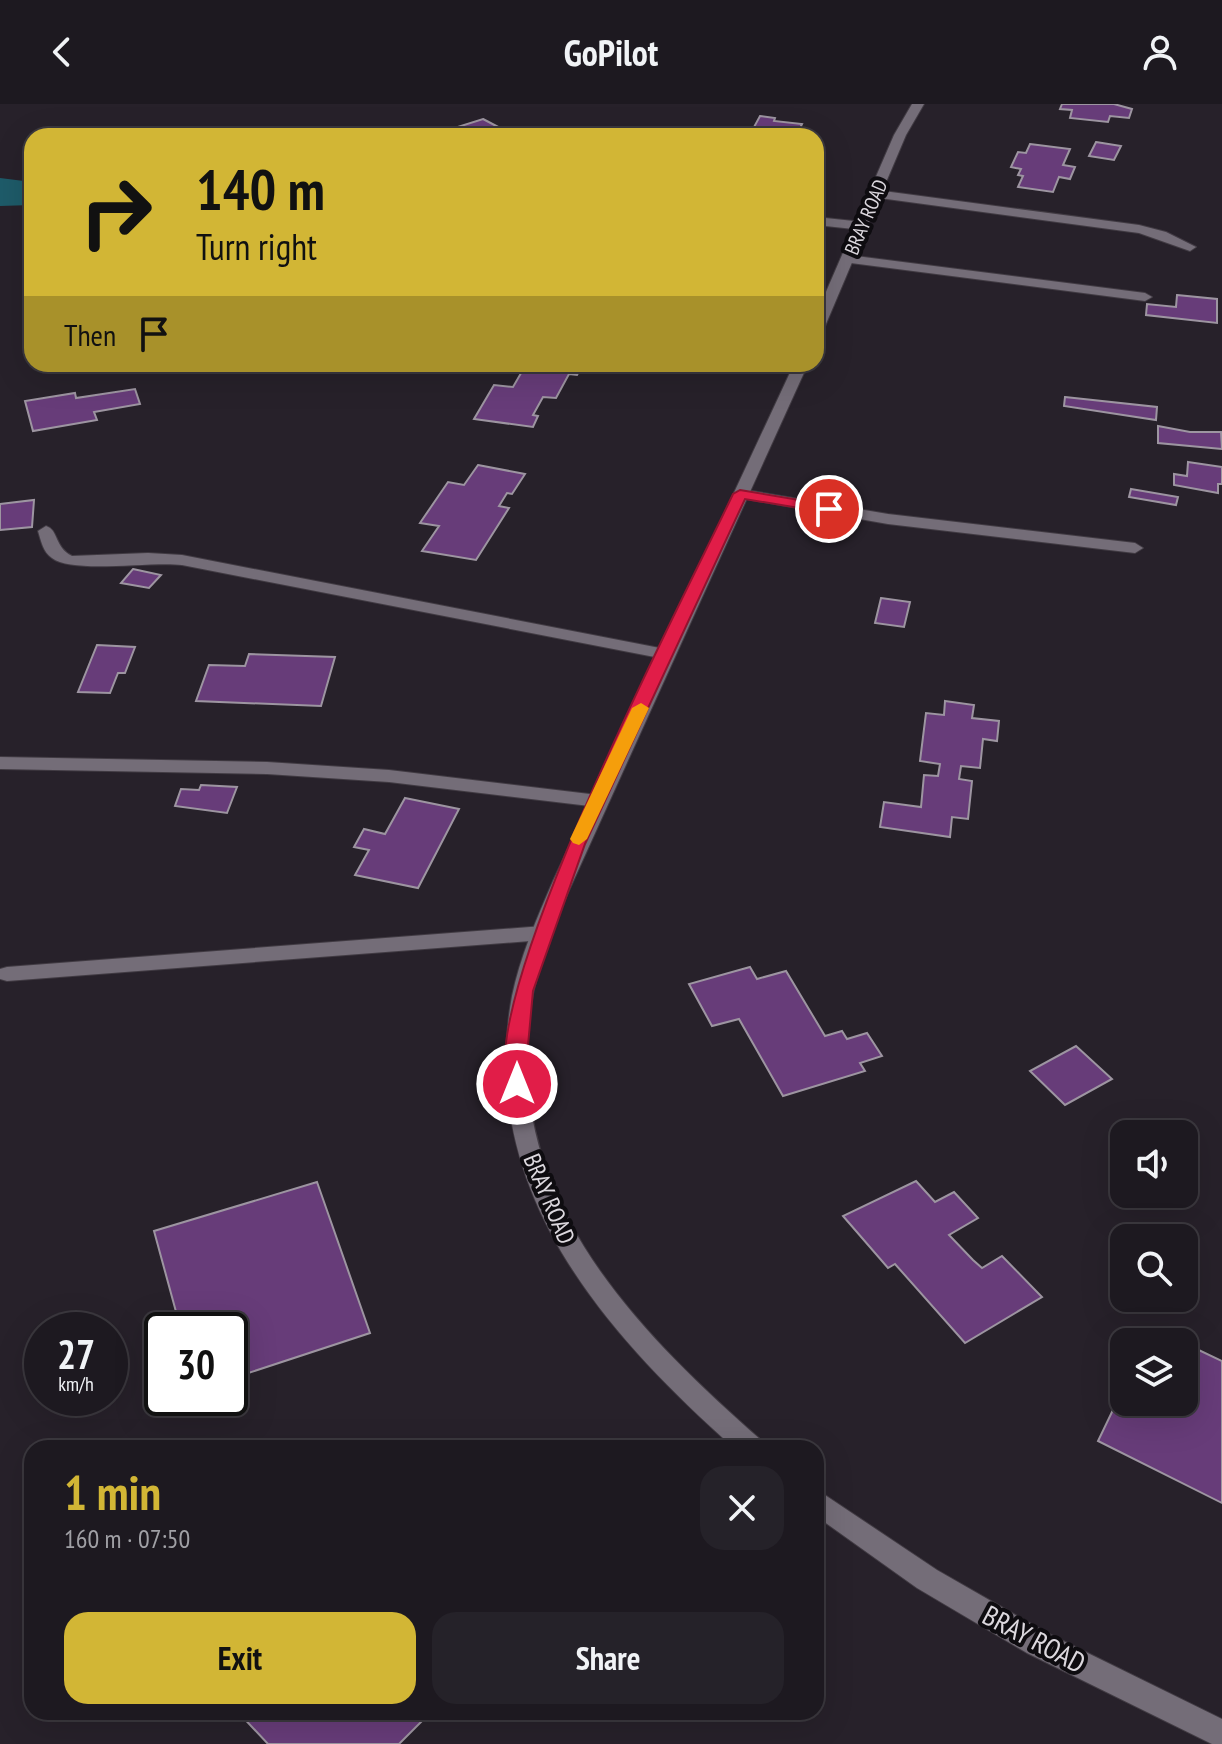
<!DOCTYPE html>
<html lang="en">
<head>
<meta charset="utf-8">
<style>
	:root { --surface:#1d1920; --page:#252229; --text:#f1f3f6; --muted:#a0a0a5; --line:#3b383e; --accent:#d2b635 }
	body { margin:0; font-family:"PT Sans Narrow",sans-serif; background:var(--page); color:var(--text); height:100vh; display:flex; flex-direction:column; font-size:30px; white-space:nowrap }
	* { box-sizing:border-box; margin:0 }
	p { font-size:26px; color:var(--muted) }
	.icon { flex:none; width:44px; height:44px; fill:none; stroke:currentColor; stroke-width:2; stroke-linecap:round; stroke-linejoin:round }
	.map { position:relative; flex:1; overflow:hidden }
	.panel { position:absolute; left:24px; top:1336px; width:800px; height:280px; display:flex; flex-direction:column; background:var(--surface); border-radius:24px; box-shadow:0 8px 32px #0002,0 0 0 2px var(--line) }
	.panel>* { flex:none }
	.top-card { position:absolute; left:24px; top:24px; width:800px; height:244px; border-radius:24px; box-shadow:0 8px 32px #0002,0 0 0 2px var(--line); background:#d2b635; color:#111; overflow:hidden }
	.fabs { position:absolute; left:1110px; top:1016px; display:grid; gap:16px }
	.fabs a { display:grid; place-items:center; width:88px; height:88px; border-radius:16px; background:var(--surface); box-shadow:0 8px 32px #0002,0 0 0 2px var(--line); font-size:40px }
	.speed { position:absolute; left:24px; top:1208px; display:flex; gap:16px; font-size:40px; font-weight:700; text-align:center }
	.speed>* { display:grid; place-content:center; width:104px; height:104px; border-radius:50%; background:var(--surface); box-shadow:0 8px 32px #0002,0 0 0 2px var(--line); line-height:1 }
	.speed small { font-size:20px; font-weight:400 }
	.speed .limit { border:4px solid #111; border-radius:12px; background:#fff; color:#111 }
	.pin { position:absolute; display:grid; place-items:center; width:68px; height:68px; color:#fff; margin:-34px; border:4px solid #fff; border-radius:50%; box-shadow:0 2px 8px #0007 }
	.me { position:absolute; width:88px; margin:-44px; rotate:0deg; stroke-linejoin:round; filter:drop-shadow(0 0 6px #0008) }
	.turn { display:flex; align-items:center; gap:28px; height:168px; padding:0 40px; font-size:36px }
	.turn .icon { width:104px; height:104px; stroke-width:2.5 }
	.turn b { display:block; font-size:56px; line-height:68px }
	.then { display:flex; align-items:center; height:76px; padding:0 40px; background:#0003; gap:16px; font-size:30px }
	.round { display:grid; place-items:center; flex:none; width:84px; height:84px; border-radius:24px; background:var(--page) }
	.overview { display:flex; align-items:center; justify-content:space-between; height:136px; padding:0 40px }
	h1 { font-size:48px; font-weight:700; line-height:60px; color:var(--accent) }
	.action { display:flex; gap:16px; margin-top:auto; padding:16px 40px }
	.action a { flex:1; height:92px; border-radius:24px; background:var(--accent); color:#111; font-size:32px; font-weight:700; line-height:92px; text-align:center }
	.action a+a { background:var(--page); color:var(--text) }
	header { display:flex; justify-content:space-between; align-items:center; height:104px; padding:0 40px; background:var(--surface); font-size:36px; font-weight:700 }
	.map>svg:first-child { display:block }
	.water { fill:#1e5b69 }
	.building { fill:#673c79; stroke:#9d95a1; stroke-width:2 }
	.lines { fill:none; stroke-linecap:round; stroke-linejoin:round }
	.lane-casing { stroke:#413b43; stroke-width:2 }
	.street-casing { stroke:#413b43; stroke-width:2 }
	.lane { fill:#746d78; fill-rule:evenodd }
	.street { fill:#746d78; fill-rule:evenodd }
	.route { fill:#e11d48; stroke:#92132f; stroke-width:2 }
	.slow { fill:#f59e0b }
	.labels { text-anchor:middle; stroke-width:8; stroke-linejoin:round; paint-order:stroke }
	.far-street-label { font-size:20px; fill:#dcd8de; stroke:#0e0c10 }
	.street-label { font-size:24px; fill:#dcd8de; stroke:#0e0c10 }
	.near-street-label { font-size:28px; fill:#dcd8de; stroke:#0e0c10 }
</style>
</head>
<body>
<header><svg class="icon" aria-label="back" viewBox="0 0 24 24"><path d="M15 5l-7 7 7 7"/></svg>GoPilot<svg class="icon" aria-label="person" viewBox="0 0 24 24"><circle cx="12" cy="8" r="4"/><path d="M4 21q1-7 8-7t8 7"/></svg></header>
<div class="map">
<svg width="1222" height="1640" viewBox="0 0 1222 1640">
	<rect width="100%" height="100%" fill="#27212a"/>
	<path class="water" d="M0,74L32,78V101L0,102Z"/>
	<g class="building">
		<path d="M1062,0H1114L1132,5L1129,14L1110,12L1108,18L1070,14L1072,6L1060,5Z"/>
		<path d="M760,12L775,14L774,17L802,20L796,32H734L739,23L753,25Z"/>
		<path d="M483,15L504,26L490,32H429Z"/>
		<path d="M1096,38L1121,42L1114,56L1089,52Z"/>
		<path d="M1030,40L1070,45L1063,61L1075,63L1070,75L1059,73L1053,88L1018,83L1023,72L1018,71L1021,65L1011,63L1018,48L1026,49Z"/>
		<path d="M1177,191L1217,195V219L1146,211L1147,200L1176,203Z"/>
		<path d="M515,260H583L577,271L569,270L556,294L543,293L533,311L538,312L533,323L474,315L494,281L513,283L524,264L514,262Z"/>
		<path d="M135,285L140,300L94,308L97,316L33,327L25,297L75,289L76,294Z"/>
		<path d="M1065,293L1157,303L1156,316L1064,302Z"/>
		<path d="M1158,322L1190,328H1221L1222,345L1158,339Z"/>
		<path d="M1188,358L1222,363V380H1218V389L1174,381V370L1187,372Z"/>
		<path d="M478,361L525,370L512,390L507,389L499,402L509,404L476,456L422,447L439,422L420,419L448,378L464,381Z"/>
		<path d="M1131,385L1178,393L1176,401L1129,393Z"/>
		<path d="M34,396L32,423L0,426V400Z"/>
		<path d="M133,465L161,471L149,484L121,479Z"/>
		<path d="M881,494L910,498L904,523L875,519Z"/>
		<path d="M97,541L135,543L125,569H118L110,589L78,588Z"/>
		<path d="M249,550L335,553L321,602L196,597L209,561L245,562Z"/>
		<path d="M945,597L974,601L972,614L999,617L997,637L983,635L980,664L961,662L959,675L972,677L968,715L952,713L950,733L880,723L884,698L921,703L924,671L938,672L940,660L920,657L926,609L944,611Z"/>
		<path d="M201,681L237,683L227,709L175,702L181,685L199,686Z"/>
		<path d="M405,694L459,705L418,784L355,771L369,746L354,743L364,725L385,730Z"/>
		<path d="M750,863L757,875L786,867L825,932L842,927L847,935L867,929L882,952L860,959L865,967L783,992L739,915L712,922L689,880Z"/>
		<path d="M1076,942L1112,975L1065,1001L1030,967Z"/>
		<path d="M916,1077L935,1098L954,1088L978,1114L949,1131L973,1156L982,1164L1002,1152L1042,1193L965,1239L895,1160L888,1164L843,1112Z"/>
		<path d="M317,1078L370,1229L230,1275V1226H181L154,1127Z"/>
		<path d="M1184,1239L1222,1257V1399L1098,1337L1124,1283V1298H1184Z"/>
		<path d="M238,1608H431L399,1640H268Z"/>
	</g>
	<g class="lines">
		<g class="lane-casing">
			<g id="lane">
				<path d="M876,86L1139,121L1166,128L1196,143L1190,147L1139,129L872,93L870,90Z"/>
				<path d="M816,113L863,118L869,122L863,126L816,121Z"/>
				<path d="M848,151L1145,189L1152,193L1145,197L843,158V152Z"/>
				<path d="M740,385L888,410L1135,439L1143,444L1135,449L888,420L735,393V387Z"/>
				<path d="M46,422C59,426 54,443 72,452L148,449L182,451L665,545L674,550L665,555L182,461C151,457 72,470 52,454C43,448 41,437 38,427Z"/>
				<path d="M0,653L267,658L389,666L598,691L607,697L598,703L389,678L267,670L0,665Z"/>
				<path d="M543,822L550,824L553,829L550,834L543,836L7,877L0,875V865L7,863Z"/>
			</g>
		</g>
		<g class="street-casing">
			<g id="street">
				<path d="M912,0H924L906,31L823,227L816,231V211L894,31Z"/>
				<path d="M794,260H808L561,804C551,832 539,861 533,890C497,1084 627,1218 761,1336L765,1344H734C601,1225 477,1084 512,892C520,853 537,814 553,777Z"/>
				<path d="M816,1385L937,1466L1047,1529L1222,1615V1640H1212L1027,1549L917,1484L816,1412Z"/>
			</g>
		</g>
		<use href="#lane" class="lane"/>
		<use href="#street" class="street"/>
	</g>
	<path class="route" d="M740,386L829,401L836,405L829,409L745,395L585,740L533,887L524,985H510C468,907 690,482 733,390Z"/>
	<path class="slow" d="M641,599L649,604L587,735L579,741L573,739L570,735L632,604Z"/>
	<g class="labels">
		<g class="far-street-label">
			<text transform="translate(866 113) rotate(-67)" y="7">BRAY ROAD</text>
		</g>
		<g class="street-label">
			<text transform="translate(549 1095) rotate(67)" y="8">BRAY ROAD</text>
		</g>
		<g class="near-street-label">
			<text transform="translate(1034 1535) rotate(28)" y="10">BRAY ROAD</text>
		</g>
	</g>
</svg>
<div class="fabs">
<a><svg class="icon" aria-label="sound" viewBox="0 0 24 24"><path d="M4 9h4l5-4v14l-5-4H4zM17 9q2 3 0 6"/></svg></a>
<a><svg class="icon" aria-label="search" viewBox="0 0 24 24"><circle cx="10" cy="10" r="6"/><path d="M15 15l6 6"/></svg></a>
<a><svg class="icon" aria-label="layers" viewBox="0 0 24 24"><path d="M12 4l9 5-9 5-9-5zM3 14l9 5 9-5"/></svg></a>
</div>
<div class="speed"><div>27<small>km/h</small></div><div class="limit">30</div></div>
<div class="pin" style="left:829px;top:405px;background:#d93025"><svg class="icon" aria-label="arrive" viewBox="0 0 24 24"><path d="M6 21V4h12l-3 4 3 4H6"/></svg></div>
<svg class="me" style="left:517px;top:980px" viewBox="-20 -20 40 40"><circle r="17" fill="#e11d48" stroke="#fff" stroke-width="3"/><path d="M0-11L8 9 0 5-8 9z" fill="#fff"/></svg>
<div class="top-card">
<div class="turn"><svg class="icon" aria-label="right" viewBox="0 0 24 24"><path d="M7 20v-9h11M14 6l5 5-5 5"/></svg><div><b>140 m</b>Turn right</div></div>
<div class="then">Then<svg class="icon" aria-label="arrive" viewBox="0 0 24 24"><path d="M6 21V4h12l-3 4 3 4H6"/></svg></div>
</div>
<section class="panel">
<div class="overview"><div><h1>1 min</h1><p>160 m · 07:50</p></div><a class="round"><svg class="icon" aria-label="close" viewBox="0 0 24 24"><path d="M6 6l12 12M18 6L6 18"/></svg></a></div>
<div class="action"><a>Exit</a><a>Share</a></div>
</section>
</div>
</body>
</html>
